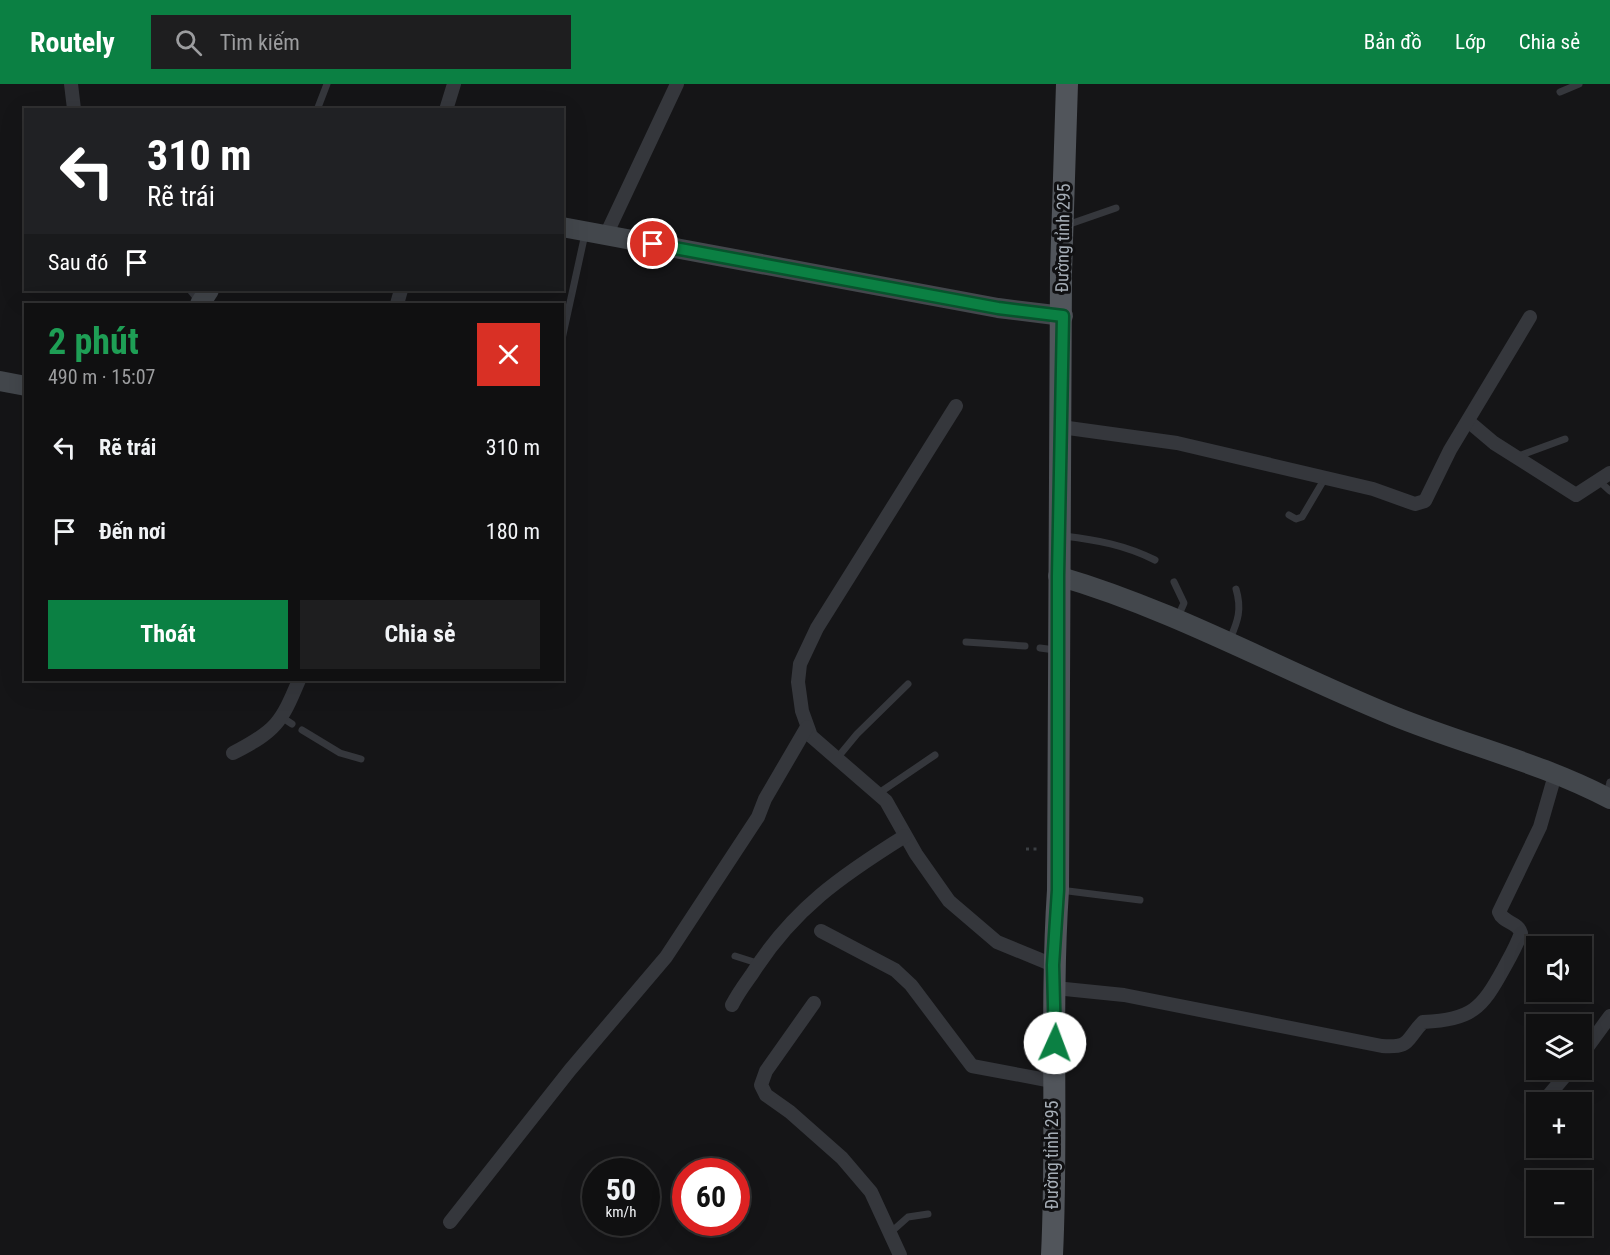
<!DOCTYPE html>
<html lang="vi">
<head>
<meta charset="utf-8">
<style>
	:root { --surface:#101011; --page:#1e1e1f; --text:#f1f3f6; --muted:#9c9d9f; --line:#303031; --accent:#0b8043 }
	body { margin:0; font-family:"Roboto Condensed",sans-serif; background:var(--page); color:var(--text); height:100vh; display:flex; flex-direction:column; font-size:22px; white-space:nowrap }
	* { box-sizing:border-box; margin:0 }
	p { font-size:20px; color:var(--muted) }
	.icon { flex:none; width:33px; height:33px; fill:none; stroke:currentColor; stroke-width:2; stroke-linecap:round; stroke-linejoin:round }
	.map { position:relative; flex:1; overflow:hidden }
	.panel { position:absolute; left:24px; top:219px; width:540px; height:378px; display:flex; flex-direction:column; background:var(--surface); border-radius:0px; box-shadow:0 6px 24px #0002,0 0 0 2px var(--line) }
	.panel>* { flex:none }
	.banner { position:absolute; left:24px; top:24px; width:540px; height:183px; border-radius:0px; box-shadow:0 6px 24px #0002,0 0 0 2px var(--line); background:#202124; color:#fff; overflow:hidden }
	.controls { position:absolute; left:1526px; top:852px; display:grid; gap:12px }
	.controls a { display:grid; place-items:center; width:66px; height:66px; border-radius:0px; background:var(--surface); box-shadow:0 6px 24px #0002,0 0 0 2px var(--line); font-size:30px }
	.speed { position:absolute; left:582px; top:1074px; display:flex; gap:12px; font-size:30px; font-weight:700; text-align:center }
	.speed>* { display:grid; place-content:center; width:78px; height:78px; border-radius:50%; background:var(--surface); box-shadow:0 6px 24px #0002,0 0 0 2px var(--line); line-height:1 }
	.speed small { font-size:15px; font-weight:400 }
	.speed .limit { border:9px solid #d22; background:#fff; color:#111 }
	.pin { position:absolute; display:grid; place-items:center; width:51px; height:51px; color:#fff; margin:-26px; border:3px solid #fff; border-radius:50%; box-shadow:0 2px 6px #0007 }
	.me { position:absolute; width:66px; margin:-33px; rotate:2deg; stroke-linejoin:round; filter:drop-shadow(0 0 4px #0008) }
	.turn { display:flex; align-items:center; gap:21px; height:126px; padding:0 24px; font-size:27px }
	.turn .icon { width:78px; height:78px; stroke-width:2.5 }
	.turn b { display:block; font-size:42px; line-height:51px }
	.then { display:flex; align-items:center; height:57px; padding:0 24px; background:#0003; gap:12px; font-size:22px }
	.round { display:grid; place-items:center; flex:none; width:63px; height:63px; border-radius:0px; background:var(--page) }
	.summary { display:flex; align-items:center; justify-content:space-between; height:102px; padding:0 24px }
	h1 { font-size:36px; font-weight:700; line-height:45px; color:#1e9e55 }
	.button { display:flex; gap:12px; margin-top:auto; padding:12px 24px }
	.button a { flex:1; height:69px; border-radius:0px; background:var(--accent); color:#fff; font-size:24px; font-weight:700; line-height:69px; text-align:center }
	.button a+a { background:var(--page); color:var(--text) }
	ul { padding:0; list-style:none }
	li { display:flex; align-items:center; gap:18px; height:84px; padding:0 24px }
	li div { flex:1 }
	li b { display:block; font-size:22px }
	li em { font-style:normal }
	header { display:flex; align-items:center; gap:36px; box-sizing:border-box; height:84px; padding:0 30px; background:var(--accent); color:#fff }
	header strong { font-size:28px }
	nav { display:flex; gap:33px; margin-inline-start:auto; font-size:21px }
	.search { width:420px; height:54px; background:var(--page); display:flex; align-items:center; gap:15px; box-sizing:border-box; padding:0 21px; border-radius:0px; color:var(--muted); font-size:22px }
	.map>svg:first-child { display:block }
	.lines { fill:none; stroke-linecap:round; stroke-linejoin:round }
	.path { stroke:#3b3f43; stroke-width:3; stroke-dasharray:3 4.5; stroke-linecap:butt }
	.lane { stroke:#35373c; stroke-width:7 }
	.street { stroke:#35373c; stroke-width:14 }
	.secondary { stroke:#43474c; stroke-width:20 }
	.primary { stroke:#51555b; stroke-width:22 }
	.route-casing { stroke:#07532c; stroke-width:15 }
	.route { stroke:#0b8043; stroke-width:10 }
	.labels { text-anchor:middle; stroke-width:6; stroke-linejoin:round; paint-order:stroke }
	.street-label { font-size:18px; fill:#a6aeb7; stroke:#101012 }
</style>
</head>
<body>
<header>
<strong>Routely</strong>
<div class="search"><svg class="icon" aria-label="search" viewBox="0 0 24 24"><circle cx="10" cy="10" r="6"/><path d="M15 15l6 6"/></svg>Tìm kiếm</div>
<nav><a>Bản đồ</a><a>Lớp</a><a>Chia sẻ</a></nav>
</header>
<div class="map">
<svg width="1610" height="1171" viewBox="0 0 1610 1171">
	<rect width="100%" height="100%" fill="#151517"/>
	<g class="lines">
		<path class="path" d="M1026,765H1040"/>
		<g class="lane">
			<path d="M1560,8L1579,0"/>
			<path d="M317,26L327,0"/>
			<path d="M1067,141L1116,124"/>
			<path d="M190,206L199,217"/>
			<path d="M562,255L585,150"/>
			<path d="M1516,373L1565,355"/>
			<path d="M1599,397L1610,407"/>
			<path d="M1289,431L1296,435L1302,433L1325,394"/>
			<path d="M1064,452C1097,456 1125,461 1155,476"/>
			<path d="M1174,498L1184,519L1177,535"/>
			<path d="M1230,555C1238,537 1242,525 1236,505"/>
			<path d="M966,558L1025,562"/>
			<path d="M1040,564L1055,566"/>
			<path d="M283,634L292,640"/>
			<path d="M302,646L340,669L361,675"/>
			<path d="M838,673L857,650L908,600"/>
			<path d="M879,709L935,671"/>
			<path d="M1607,710L1610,698"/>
			<path d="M1060,806L1140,816"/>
			<path d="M735,872L757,879"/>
			<path d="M890,1149L908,1133L928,1130"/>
		</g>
		<g class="street">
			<path d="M71,0L74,25"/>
			<path d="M446,26L454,0"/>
			<path d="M606,151L677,0"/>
			<path d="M397,220L401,206"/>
			<path d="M956,322L817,544L800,580L798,598L802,627L811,652L886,717L916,770L949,817L997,858L1053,881"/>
			<path d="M1468,337L1494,359L1576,411L1610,389"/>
			<path d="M1061,343L1177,359L1373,405L1415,420L1425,417L1450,366L1530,233"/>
			<path d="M233,669C276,647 281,639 299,596"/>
			<path d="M821,847L895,886L911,901L972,982L1052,997"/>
			<path d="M1055,904L1124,911L1382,962C1412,964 1405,956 1423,938C1472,935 1481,926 1504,884C1510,873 1517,861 1521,849C1518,838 1503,839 1499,828L1540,743L1555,691"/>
			<path d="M814,919L766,987L761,1001L766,1011L790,1028L842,1074L871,1108L900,1171"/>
			<path d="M732,921C738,909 745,900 752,890C793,825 841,792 905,752"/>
			<path d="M1581,972L1610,932"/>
			<path d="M1543,1018L1570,986"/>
			<path d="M450,1138L570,986L666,873L758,733L765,715L807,643"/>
		</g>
		<g class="secondary">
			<path d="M562,143L998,224L1063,232"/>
			<path d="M200,220L209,206"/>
			<path d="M0,297L26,302"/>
			<path d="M1058,492C1175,526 1281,586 1394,632C1465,661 1542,679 1610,715"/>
		</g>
		<path class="primary" d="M1052,1171C1058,1049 1050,927 1058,806L1061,188L1067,0"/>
	</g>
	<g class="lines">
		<g class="route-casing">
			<path id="route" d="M653,160L998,224L1063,232L1058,492V806L1053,881L1055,959"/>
		</g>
		<use href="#route" class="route"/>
	</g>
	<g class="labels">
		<g class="street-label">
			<text transform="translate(1063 154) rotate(-89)" y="6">Đường tỉnh 295</text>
			<text transform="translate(1052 1071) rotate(-90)" y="6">Đường tỉnh 295</text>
		</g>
	</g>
</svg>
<div class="controls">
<a><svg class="icon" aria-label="sound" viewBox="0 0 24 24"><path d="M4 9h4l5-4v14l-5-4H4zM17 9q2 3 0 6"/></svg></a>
<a><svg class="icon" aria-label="layers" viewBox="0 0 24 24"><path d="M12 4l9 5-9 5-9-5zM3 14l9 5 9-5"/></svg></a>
<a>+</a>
<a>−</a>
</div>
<div class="speed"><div>50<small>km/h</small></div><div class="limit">60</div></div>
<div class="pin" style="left:653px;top:160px;background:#d93025"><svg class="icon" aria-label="arrive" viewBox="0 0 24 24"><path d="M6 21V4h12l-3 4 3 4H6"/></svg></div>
<svg class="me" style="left:1055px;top:959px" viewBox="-20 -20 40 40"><circle r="19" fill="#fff"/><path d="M0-13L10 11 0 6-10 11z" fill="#0b8043"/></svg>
<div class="banner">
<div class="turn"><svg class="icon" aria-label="left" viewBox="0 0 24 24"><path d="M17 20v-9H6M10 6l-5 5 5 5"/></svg><div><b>310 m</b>Rẽ trái</div></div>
<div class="then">Sau đó<svg class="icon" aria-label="arrive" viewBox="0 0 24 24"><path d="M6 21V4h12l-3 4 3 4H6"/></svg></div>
</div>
<section class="panel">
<div class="summary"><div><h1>2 phút</h1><p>490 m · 15:07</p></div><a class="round" style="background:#d93025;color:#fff"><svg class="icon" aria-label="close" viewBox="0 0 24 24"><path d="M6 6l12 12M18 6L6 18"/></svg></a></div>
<ul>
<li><svg class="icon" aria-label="left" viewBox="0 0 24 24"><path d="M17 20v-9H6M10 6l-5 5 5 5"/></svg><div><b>Rẽ trái</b></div><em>310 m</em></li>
<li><svg class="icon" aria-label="arrive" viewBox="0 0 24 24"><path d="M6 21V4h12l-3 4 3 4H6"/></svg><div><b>Đến nơi</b></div><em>180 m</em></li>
</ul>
<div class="button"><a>Thoát</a><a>Chia sẻ</a></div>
</section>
</div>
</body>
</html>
